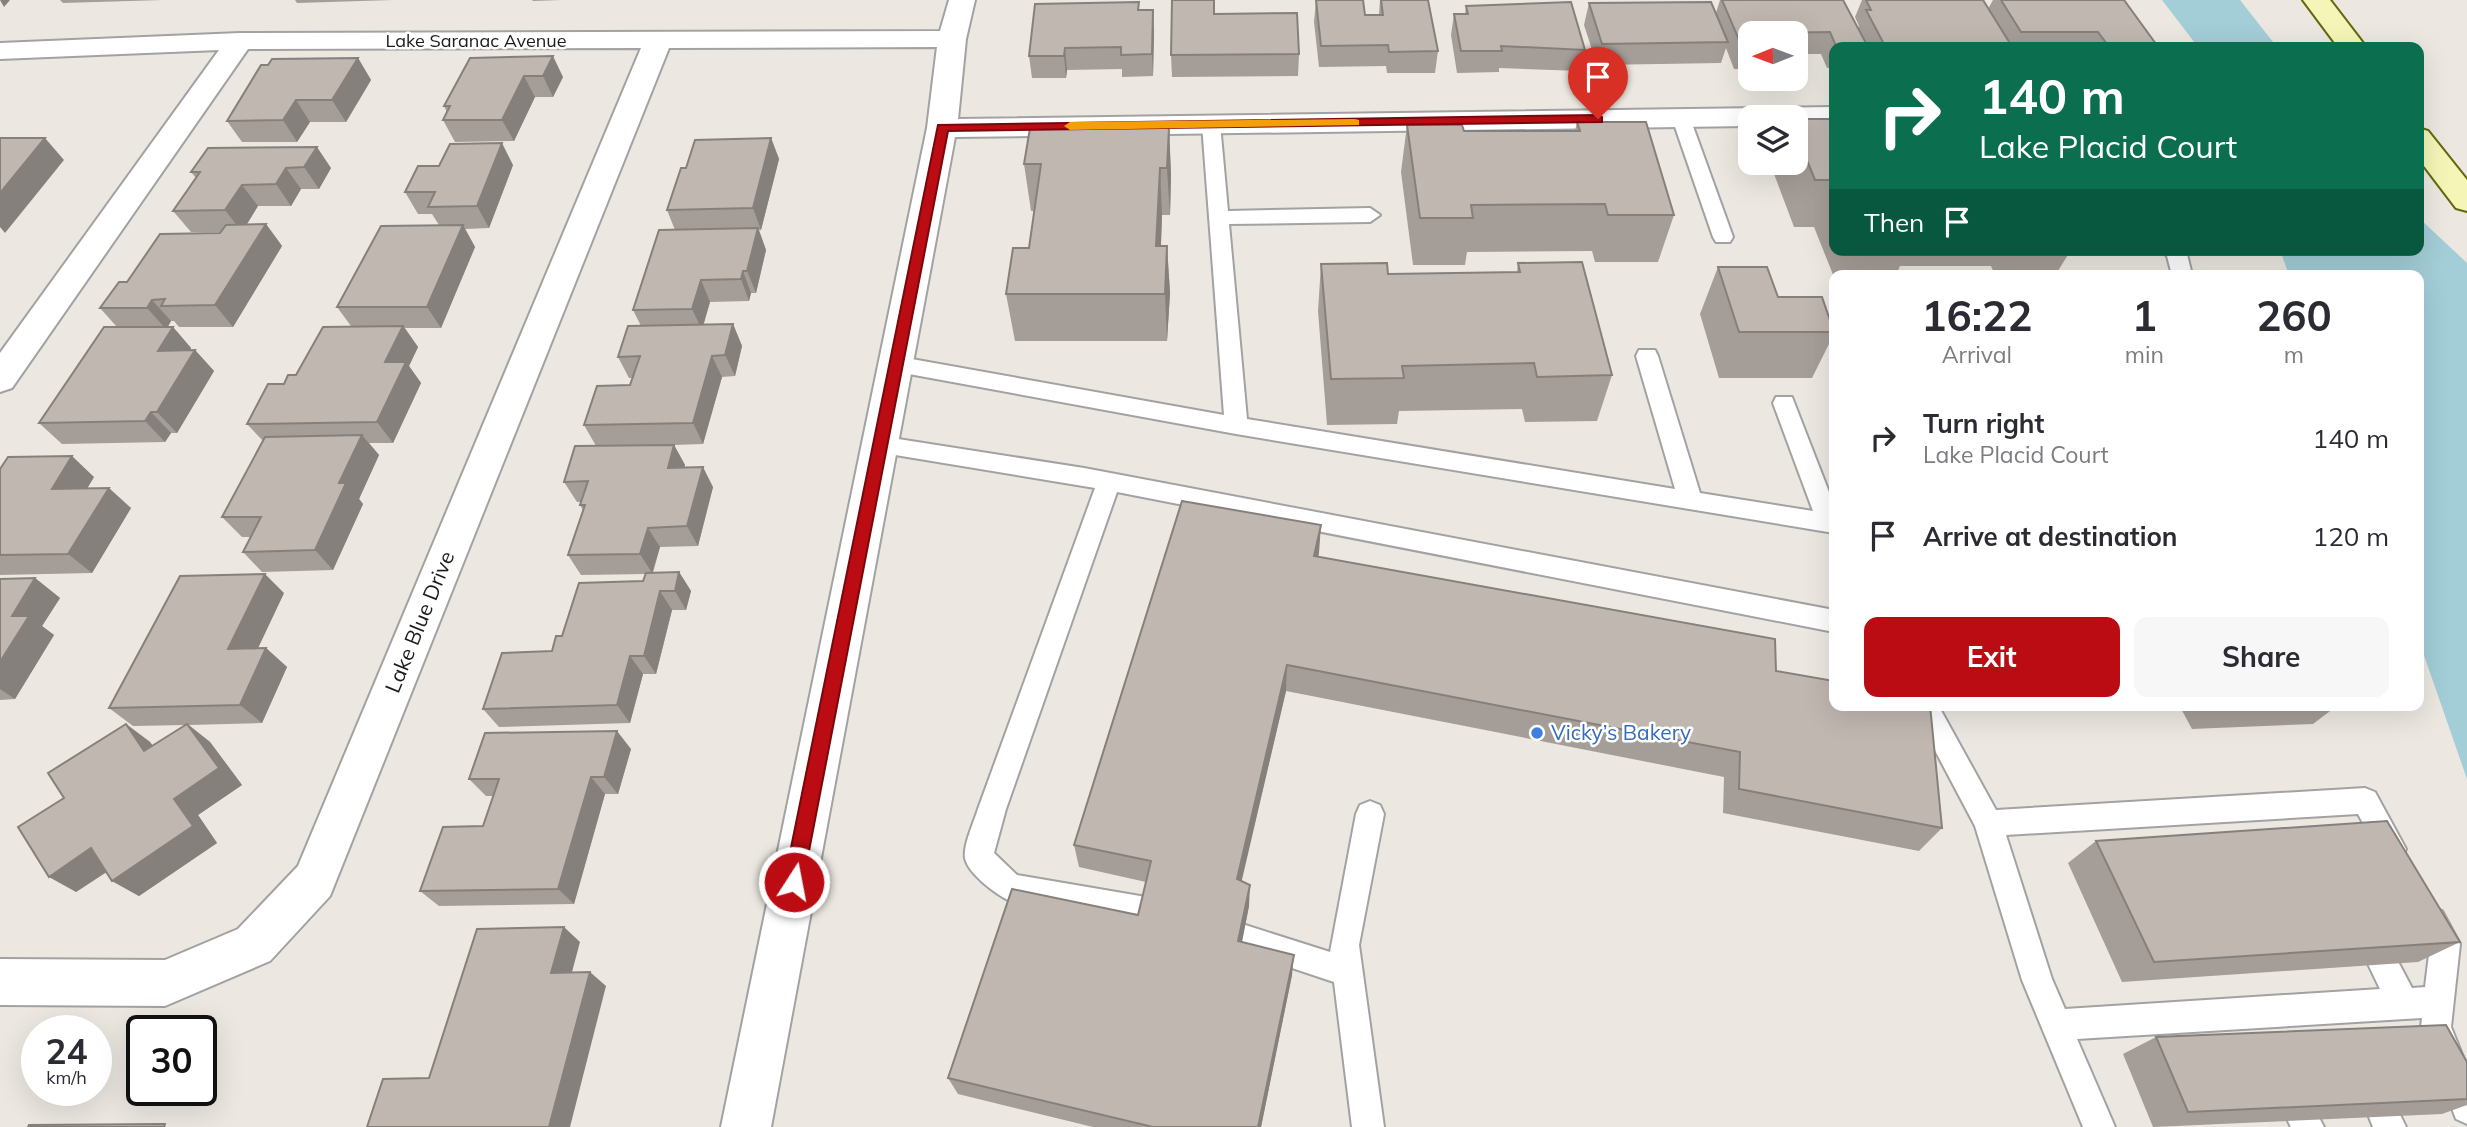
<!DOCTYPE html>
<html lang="en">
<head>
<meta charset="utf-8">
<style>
	:root { --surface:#fff; --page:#f7f7f7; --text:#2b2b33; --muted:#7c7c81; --accent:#ba0c12 }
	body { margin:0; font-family:Mulish,sans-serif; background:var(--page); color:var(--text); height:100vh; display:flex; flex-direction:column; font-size:26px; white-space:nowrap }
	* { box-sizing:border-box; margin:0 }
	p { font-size:23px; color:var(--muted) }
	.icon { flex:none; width:38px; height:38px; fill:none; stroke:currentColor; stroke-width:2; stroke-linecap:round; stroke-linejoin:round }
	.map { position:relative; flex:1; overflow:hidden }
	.drawer { position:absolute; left:1829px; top:270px; width:595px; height:441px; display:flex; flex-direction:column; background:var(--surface); border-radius:14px; box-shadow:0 7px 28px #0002 }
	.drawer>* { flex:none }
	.banner { position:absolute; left:1829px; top:42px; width:595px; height:214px; border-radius:14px; box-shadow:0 7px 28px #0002; background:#0b6e4f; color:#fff; overflow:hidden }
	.needle { width:46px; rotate:269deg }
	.tools { position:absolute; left:1738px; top:21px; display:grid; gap:14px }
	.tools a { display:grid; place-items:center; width:70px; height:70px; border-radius:14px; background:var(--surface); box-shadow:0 7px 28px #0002; font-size:35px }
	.speed { position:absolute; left:21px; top:1015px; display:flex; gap:14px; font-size:35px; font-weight:700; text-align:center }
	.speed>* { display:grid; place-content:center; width:91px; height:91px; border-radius:50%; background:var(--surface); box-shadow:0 7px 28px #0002; line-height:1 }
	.speed small { font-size:18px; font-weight:400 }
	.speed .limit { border:4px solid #111; border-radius:10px; background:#fff; color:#111 }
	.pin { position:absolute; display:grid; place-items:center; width:60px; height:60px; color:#fff; margin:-72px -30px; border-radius:50% 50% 50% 0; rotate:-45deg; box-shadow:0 0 7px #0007 }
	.pin .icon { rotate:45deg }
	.me { position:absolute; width:77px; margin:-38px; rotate:11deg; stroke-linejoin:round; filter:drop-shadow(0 0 5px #0008) }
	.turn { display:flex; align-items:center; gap:24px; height:147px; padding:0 35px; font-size:32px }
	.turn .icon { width:91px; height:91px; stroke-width:2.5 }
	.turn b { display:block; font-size:49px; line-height:60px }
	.then { display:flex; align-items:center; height:66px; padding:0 35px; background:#0003; gap:14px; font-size:26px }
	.eta { display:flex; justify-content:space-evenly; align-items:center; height:119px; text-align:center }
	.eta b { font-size:42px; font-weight:700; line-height:49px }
	.button { display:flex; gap:14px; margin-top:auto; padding:14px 35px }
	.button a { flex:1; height:80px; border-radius:14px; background:var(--accent); color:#fff; font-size:28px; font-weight:700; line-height:80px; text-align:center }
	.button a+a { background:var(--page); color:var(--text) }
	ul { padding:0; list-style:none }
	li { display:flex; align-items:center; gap:21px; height:98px; padding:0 35px }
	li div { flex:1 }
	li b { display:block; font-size:26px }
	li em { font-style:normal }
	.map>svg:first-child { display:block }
	.water { fill:#a3ced7 }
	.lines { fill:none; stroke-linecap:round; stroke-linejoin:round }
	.lane-casing { stroke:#a2a2a2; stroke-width:4 }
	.street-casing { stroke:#a2a2a2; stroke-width:4 }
	.secondary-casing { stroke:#62690b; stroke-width:4 }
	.lane { fill:#fff; fill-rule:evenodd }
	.street { fill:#fff; fill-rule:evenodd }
	.secondary { fill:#f4f5b6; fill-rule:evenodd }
	.wall { fill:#a59d98 }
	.shaded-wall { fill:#86807c }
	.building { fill:#c0b7b1; stroke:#86807c; stroke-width:2 }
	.route { fill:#ba0c12; stroke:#79080c; stroke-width:2 }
	.slow { fill:#f59e0b }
	.shop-dot { fill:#3f7fe0; stroke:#fff; stroke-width:2.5 }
	.labels { text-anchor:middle; stroke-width:5; stroke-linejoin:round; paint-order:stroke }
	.far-street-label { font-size:18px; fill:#1b1b1b; stroke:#fff }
	.street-label { font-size:21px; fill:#1b1b1b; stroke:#fff }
	.shop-label { font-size:21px; fill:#366cbe; stroke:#fff; text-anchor:start }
</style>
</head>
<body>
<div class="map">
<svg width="2467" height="1127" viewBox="0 0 2467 1127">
	<rect width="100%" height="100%" fill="#ece8e1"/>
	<g class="water">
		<path d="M2162,0H2240L2277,47H2198Z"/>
		<path d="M2419,218L2467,263V779L2419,641L2418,275H2289L2280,250H2418Z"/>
	</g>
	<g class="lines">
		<g class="lane-casing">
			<g id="lane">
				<path d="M1681,112L1690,118L1733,237L1730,242H1716L1713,237L1672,118Z"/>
				<path d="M1211,118L1220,124L1228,211L1370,208L1380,215L1370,222L1229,224L1247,419L1675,489L1636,356L1639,350H1655L1658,356L1700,493L1813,511L1773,403L1776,397H1792L1834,505V533L1236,434L887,370L884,364L887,358L895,356L1224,415L1202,124Z"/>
				<path d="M2160,250H2186L2192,275H2172L2167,256Z"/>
				<path d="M879,436L1084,468L1834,610V632L1117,492L1006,809L994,853L1017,875L1146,897L1156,901L1161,911L1156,921L1146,925L1010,901C997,895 968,874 965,858C963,845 974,822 978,809L1095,488L871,451L868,445L871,439Z"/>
				<path d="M1911,705H1938L1996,810L2365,788L2375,792L2406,849L2402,858L2392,862L2382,858L2358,814L2006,835L2052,979L2065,1009L2380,989L2368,964L2372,954L2383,949L2394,954L2412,988L2425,987L2430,946L2417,921L2422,911L2432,907L2442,911L2460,944L2451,1027L2467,1067V1124L2456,1119L2421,1027L2422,1018L2077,1039L2115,1127H2083L2022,980L1975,826Z"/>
				<path d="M1370,801L1380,805L1384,814L1359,945L1384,1127H1352L1334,982L1232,948L1227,938L1232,928L1242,924L1330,952L1356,814L1360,805Z"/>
				<path d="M2385,1101L2396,1106L2406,1127H2373L2369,1117L2374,1106Z"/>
				<path d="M2304,1105L2315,1110L2324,1127H2291L2288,1121L2293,1110Z"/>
			</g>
		</g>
		<g class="street-casing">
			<path id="street" d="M949,0H975L966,39L958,119L1834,107V125H1796V117H1750V126L955,137L771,1127H721L927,128L937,47L669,48L330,896L270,961L165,1006L0,1005V959L165,960L238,929L298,866L641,48L248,49L12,388L0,392V353L219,50L0,59V43L240,33L940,31Z"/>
		</g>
		<g class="secondary-casing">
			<g id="secondary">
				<path d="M2303,0H2330L2366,47H2338Z"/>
				<path d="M2418,128L2428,131L2467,180V211L2456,208L2418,158Z"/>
			</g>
		</g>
		<use href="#lane" class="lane"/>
		<use href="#street" class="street"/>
		<use href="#secondary" class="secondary"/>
	</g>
	<g class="wall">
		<path d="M60,0H163L63,3Z"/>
		<path d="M295,0H393L297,3Z"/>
		<path d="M532,0H562L533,1Z"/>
		<path d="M1316,0L1365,15H1379L1380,0L1438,51L1435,73H1387L1386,66L1319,67L1314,22Z"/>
		<path d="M1720,0H1843L1858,28L1859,26L1855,17L1862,0H1983L1988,9L1993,0H2124L2156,44L2154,47H1834V67L1827,68L1821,54H1796V33H1750V69H1734L1726,48L1721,63L1597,65L1584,25L1589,3L1716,13Z"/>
		<path d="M1139,2V10L1154,31L1153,76L1122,77V69L1067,70L1066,78H1032L1029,56Z"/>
		<path d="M1466,6L1585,50L1580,71L1499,68V72L1457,73L1451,35L1454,14H1465Z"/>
		<path d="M1214,14L1299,54L1298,76L1172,77L1171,55Z"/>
		<path d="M358,58L371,80L346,122H310L297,142H242L227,121Z"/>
		<path d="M470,58L563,77L553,97H535L514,141L455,142L443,120L447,112L444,106Z"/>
		<path d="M1796,119H1834V250H2071L2056,274L2112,275H1995L1991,266H1900L1896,275H1834V277L1814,227H1794L1771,166L1772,163H1796Z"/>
		<path d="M1577,122L1674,215L1658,262H1595L1592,251L1467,252L1465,265H1413L1401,172L1407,125L1464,131H1575Z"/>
		<path d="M1169,128L1171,175L1170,215H1162L1161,246H1167L1170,293L1167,341H1015L1006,294L1029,248L1034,211H1031L1024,164Z"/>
		<path d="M771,138L779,159L761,230H759L766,250L756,293H751L749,301L710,302L703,325L733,324L742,346L735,376L722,377L703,444L674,445L685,465L684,467L713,487L698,546L660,547L653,573L679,572L691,591L686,610H672L656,674H643L630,723L499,727L483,709L552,651L562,636L643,581L646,574L581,575L568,555L583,510L580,505L581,502H577L564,482L596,446L584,425L630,385L633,378H629L618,357L641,326L633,310L675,230L667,210L686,168Z"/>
		<path d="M208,148L331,168L319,189H301L291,206H258L247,224H266L282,246L233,327H179L174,321H171L168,327H173L191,348L190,350H195L214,371L177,433H171L165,442L62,444L39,423L117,327L100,308L127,282L221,232H191L173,211L196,178L191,172Z"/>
		<path d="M513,165L489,228L465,229L475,247L441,328H405L418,347L409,366L421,383L393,443H369L379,455L359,499L363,504L333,570L262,572L243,552L250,537H242L222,517L263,441L247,424L284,384L296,375L351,326L337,307L439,225L432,214H418L405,192Z"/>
		<path d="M1518,263L1612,375L1597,421L1525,422L1522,409L1399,411L1397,424L1327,425L1318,311L1321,264L1388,274L1517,272Z"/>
		<path d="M1718,267L1778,297L1834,330V334L1812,378H1719L1700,314Z"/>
		<path d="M0,469L94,477L87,488L131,508L92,573L0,575Z"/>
		<path d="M1319,553L1318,557L1776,671L1942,828L1919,851L1723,813L1724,777L1286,691L1241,881L1249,906L1242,942L1292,975L1261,1127H1093L958,1094L948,1078L1138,915L1146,882L1079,867L1074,845Z"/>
		<path d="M35,578L60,598L42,626L54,635L15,699L0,700V579Z"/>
		<path d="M284,593L258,648H266L287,667L262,723L189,725L210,742L242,785L198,815L217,843L139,896L112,881L107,872L76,892L64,798L126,724L150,742L153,746L186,725L133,726L109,708Z"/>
		<path d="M2179,705H2338L2313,724L2192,729Z"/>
		<path d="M631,749L618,794H605L574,904L439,906L420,891L483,826L493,796H486L469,779Z"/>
		<path d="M2096,841L2460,942L2418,962L2122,982L2068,863Z"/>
		<path d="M2156,1037L2467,1099V1105L2442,1114L2153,1127L2123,1054Z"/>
	</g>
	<g class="shaded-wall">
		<path d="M0,0H10L4,7Z"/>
		<path d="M1153,10L1154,31L1153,76L1152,54Z"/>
		<path d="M1065,48L1067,70L1066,78L1064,56Z"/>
		<path d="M553,56L563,77L553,97L543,76Z"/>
		<path d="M358,58L371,80L346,122L332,100Z"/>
		<path d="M524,76L535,97L514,141L502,120Z"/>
		<path d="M296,100L310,122L297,142L283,120Z"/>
		<path d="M1169,128L1171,175L1170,215L1167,168Z"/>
		<path d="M45,138L64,160L5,233L0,227V193Z"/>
		<path d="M771,138L779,159L761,230L753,208Z"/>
		<path d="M502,143L513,165L489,228L477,206Z"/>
		<path d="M317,147L331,168L319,189L304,167Z"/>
		<path d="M286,168L301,189L291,206L276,184Z"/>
		<path d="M1160,168L1162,215L1159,293L1156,246Z"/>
		<path d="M242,185L258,206L242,232L225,210Z"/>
		<path d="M266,224L282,246L233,327L215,305Z"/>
		<path d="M463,225L475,247L441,328L427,307Z"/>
		<path d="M758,228L766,250L756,293L747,271Z"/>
		<path d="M1167,246L1170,293L1167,341L1165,294Z"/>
		<path d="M743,271L751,293L749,301L741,279Z"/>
		<path d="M701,280L710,302L702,330L692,309Z"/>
		<path d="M152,300L171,321L166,329L147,308Z"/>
		<path d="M733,324L742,346L735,376L725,355Z"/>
		<path d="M403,326L418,347L409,366L421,383L393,443L377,422L385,362Z"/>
		<path d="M173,327L191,348L177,372L158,351Z"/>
		<path d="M195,350L214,371L177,433L157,412Z"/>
		<path d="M712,356L722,377L703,444L693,423Z"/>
		<path d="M151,412L171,433L165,442L145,421Z"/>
		<path d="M362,435L379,455L359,499L363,504L333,570L315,550L339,483Z"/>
		<path d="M674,445L685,465L679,488L668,468Z"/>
		<path d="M72,456L94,477L75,509L52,489Z"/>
		<path d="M703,467L713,487L698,546L687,526Z"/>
		<path d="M109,488L131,508L92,573L68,554Z"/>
		<path d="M1321,525L1319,553L1311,584L1314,556Z"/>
		<path d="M648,528L660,547L652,573L640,554Z"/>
		<path d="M679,572L691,591L686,610L675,591Z"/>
		<path d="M265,574L284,593L249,667L228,649Z"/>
		<path d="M35,578L60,598L42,626L54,635L15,699L0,689V662L12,616Z"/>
		<path d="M660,591L672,610L656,674L644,656Z"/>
		<path d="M266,648L287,667L262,723L240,705Z"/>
		<path d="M630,656L643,674L630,723L617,705Z"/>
		<path d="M1287,665L1286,691L1237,901V879Z"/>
		<path d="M126,724L150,742L169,769L144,751Z"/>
		<path d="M187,724L210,742L242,785L198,815L217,843L139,896L112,881L174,799Z"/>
		<path d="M617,731L631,749L618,794L604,777Z"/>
		<path d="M591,777L605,794L574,904L558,889Z"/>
		<path d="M91,848L118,864L76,892L49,877Z"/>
		<path d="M1250,885L1249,906L1238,961V941Z"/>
		<path d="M564,927L580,942L568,987L551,973Z"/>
		<path d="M1294,955L1292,975L1261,1127H1258Z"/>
		<path d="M590,972L606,986L570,1127H549Z"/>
	</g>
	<g class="building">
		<path d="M1172,0H1214V14L1297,13L1299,54L1171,55Z"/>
		<path d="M1316,0H1363L1365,15H1383L1381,0H1428L1438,51L1389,52L1388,45L1321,46Z"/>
		<path d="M1722,0H1843L1867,45L1836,46L1830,32L1764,33H1750V47H1742Z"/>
		<path d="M1866,0H1983L2011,45L1885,46L1866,10H1871Z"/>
		<path d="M2001,0H2124L2156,44H2107L2098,32H2021Z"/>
		<path d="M1139,2L1138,10H1153L1152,54L1121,55V47L1065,48L1064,56H1029L1035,4Z"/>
		<path d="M1571,2L1585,50L1501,46L1502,51H1461L1454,14H1468L1466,6Z"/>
		<path d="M1711,2L1728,42L1602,44L1589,3Z"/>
		<path d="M553,56L543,76H524L502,120H443L450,106H444L470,58Z"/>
		<path d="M358,58L332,100H296L283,120L227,121L261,65H268L272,59Z"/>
		<path d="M1796,119H1834V180H1815L1796,134Z"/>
		<path d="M1577,122H1646L1674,215H1608L1605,204L1471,205L1473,218H1420L1407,125H1462L1464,131H1580Z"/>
		<path d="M1030,128H1169L1167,168H1160L1156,246H1167L1165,294H1006L1013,248H1029L1041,164H1024Z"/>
		<path d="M0,138H45L0,193Z"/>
		<path d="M771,138L753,208L667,210L681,168H686L695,140Z"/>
		<path d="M502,143L477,206L428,207L435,192H405L418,166H439L450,144Z"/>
		<path d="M317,147L304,167L286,168L276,184L242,185L225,210L173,211L200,172H191L208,148Z"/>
		<path d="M266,224L215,305L161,306L165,299L152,300L147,308H100L119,282H127L160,234L220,233L226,225Z"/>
		<path d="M463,225L427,307H337L381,226Z"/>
		<path d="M758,228L747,271H743L741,279L701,280L692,309L633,310L659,230Z"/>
		<path d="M1582,262L1612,375L1537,377L1534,363L1402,366L1404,378L1331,379L1321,264L1387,263L1388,274L1520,272L1518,263Z"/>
		<path d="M1718,267H1767L1778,297H1822L1834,332H1739Z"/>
		<path d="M2042,274H2111L2112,275H2042Z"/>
		<path d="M733,324L725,355L712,356L693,423L584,425L597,386L630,385L640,356L618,357L628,326Z"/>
		<path d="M403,326L385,362H406L377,422L247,424L268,384H284L288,375H296L323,327Z"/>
		<path d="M104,327H173L158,351L195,350L157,412H151L145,421L39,423Z"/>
		<path d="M362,435L339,483H346L315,550L243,552L261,517H222L265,437Z"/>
		<path d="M674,445L668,468L703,467L687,526L648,528L640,554L568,555L585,505H580L588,481L564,482L575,446Z"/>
		<path d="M72,456L52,489L109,488L68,554L0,555V469L8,457Z"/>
		<path d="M1182,501L1321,525L1314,556L1775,639L1776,671L1834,681V705H1930L1942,828L1739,789L1740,752L1287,665L1237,879L1250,885L1238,941L1294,955L1258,1127H1153L948,1078L1012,889L1138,915L1151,861L1074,845Z"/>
		<path d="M679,572L675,591H660L644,656H630L617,705L483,709L502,653L552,651L556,636H562L579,583L643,581L646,573Z"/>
		<path d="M265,574L228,649L266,648L240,705L109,708L180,576Z"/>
		<path d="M35,578L12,616H29L0,662V579Z"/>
		<path d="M126,724L144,751L187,724L219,768L174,799L193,826L112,881L91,848L49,877L18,827L64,798L48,773Z"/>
		<path d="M617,731L604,777H591L558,889L420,891L443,827L483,826L499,779H469L485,733Z"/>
		<path d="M2387,821L2460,942L2154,962L2096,841Z"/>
		<path d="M564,927L551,973L590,972L549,1127H367L383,1079L429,1078L477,929Z"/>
		<path d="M2446,1025L2467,1062V1099L2188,1112L2156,1037Z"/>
		<path d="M165,1124L164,1127H28L29,1125Z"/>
	</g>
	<path class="route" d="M1598,115L1602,117V122L948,131L803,882L800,888L794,891L787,888L784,882L938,125Z"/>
	<path class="slow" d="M1355,119L1359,120V125L1070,130L1064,126L1070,122Z"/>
	<circle class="shop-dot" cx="1537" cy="733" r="7"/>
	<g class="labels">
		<g class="far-street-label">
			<text x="476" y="47">Lake Saranac Avenue</text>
		</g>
		<g class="street-label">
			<text transform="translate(420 622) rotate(-68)" y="7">Lake Blue Drive</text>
		</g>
		<g class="shop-label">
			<text x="1551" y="740">Vicky’s Bakery</text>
		</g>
	</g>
</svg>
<div class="tools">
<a><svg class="needle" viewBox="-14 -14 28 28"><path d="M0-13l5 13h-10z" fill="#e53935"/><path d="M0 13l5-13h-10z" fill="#7c7c81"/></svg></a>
<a><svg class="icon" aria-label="layers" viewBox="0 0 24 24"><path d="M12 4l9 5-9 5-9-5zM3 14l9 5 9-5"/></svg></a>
</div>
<div class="speed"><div>24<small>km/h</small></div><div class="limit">30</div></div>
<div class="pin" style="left:1598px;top:119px;background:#d93025"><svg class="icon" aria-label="arrive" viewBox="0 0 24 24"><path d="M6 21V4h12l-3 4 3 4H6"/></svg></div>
<svg class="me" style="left:794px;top:882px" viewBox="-20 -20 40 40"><circle r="17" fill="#ba0c12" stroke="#fff" stroke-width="3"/><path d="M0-11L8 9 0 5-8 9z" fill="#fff"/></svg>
<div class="banner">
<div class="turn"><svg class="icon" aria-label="right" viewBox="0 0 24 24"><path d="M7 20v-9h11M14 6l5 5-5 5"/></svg><div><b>140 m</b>Lake Placid Court</div></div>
<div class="then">Then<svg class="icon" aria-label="arrive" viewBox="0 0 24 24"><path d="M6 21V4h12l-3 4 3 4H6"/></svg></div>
</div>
<section class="drawer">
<div class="eta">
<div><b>16:22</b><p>Arrival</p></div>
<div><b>1</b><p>min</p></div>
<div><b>260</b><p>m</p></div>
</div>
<ul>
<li><svg class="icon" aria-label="right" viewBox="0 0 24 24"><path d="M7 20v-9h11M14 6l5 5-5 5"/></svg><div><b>Turn right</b><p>Lake Placid Court</p></div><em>140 m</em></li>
<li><svg class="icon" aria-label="arrive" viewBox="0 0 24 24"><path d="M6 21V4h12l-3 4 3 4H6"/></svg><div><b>Arrive at destination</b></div><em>120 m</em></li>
</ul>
<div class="button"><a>Exit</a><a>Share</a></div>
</section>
</div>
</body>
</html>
